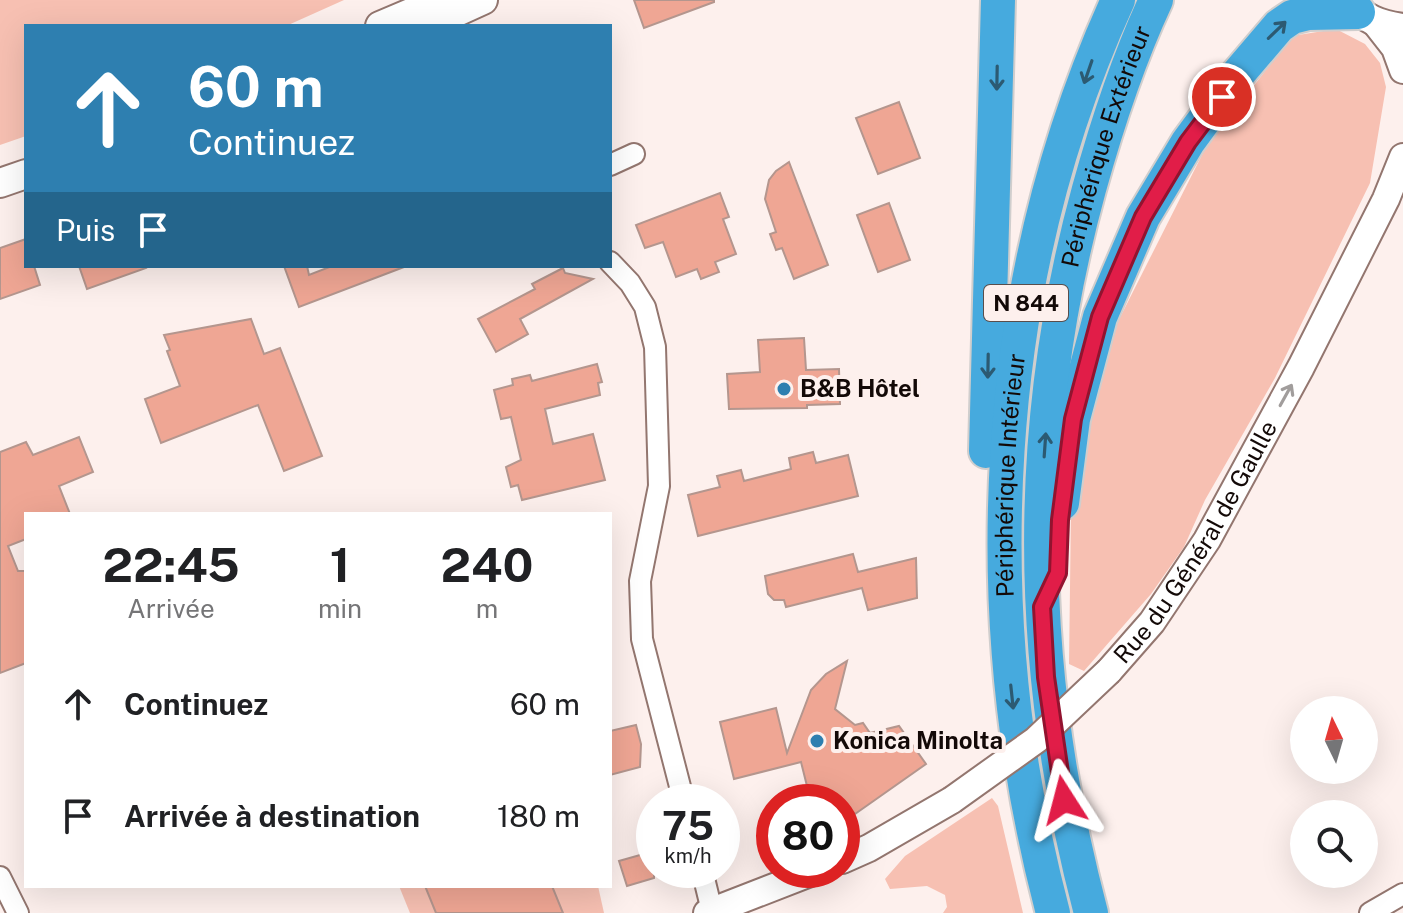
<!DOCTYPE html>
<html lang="fr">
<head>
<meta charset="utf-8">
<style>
	:root { --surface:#fff; --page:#f6f6f6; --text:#202124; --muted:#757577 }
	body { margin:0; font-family:"Public Sans",sans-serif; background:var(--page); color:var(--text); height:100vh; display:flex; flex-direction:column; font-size:30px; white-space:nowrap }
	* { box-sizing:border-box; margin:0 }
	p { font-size:26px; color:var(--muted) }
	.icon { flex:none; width:44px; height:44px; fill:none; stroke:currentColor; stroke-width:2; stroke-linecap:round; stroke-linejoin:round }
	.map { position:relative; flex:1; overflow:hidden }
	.details { position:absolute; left:24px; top:512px; width:588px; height:376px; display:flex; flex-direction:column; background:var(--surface); border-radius:0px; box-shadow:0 8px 32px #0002 }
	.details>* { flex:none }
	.hud { position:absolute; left:24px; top:24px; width:588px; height:244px; border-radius:0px; box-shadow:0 8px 32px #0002; background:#2e7fb0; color:#fff; overflow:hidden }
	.needle { width:52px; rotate:355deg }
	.buttons { position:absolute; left:1290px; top:696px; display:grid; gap:16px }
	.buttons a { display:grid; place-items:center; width:88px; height:88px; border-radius:50%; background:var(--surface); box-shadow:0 8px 32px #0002; font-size:40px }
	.speed { position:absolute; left:636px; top:784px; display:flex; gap:16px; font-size:40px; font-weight:700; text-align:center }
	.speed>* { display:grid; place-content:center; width:104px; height:104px; border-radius:50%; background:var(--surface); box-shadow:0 8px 32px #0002; line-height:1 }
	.speed small { font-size:20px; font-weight:400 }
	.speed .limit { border:12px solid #d22; background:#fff; color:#111 }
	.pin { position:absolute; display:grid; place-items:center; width:68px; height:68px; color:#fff; margin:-34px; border:4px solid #fff; border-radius:50%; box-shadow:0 2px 8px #0007 }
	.me { position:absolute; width:88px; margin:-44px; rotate:351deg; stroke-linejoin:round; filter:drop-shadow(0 0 6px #0008) }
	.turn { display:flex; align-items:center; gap:28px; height:168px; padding:0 32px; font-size:36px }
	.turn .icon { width:104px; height:104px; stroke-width:2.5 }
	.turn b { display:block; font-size:56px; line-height:68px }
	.then { display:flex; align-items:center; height:76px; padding:0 32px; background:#0003; gap:16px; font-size:30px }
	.eta { display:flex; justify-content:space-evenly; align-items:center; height:136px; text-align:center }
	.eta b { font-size:48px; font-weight:700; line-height:56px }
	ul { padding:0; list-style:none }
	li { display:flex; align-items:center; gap:24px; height:112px; padding:0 32px }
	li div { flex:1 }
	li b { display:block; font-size:30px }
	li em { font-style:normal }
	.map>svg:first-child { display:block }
	.green { fill:#f7c0b2 }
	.building { fill:#efa694; stroke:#b4968e; stroke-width:2 }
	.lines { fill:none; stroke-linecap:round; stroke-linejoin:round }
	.minor-casing { stroke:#93766f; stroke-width:24 }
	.tertiary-casing { stroke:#93766f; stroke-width:30 }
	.secondary-casing { stroke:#93766f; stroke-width:32 }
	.trunk-casing { stroke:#d0cecd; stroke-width:38 }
	.minor { stroke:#fff; stroke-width:20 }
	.tertiary { stroke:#fff; stroke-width:26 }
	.secondary { stroke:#fff; stroke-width:28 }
	.trunk { stroke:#46aade; stroke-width:34 }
	.tertiary-bridge-casing { stroke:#93766f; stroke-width:30; stroke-linecap:butt }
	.tertiary-bridge { stroke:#fff; stroke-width:26 }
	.oneway { stroke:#2c5a72 }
	.oneway2 { stroke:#a19d9c }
	.route-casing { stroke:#92132f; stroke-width:20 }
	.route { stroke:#e11d48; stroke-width:14 }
	.poi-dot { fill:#2e7fb0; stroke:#fdf0ed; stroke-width:3 }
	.labels { text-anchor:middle; stroke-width:8; stroke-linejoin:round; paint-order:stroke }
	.shield { fill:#fdf0ed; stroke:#594e4c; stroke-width:2 }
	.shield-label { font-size:22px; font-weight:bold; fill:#130907 }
	.street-label { font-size:24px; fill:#130907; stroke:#fdf0ed }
	.poi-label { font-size:24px; font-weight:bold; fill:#130907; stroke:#fdf0ed; text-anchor:start }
</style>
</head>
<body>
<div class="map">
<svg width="1403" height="913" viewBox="0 0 1403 913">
	<rect width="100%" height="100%" fill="#fdf0ed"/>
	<g class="green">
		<path d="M0,0H344L286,26H26V136L0,145Z"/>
		<path d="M1336,29L1365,44L1380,63L1386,87L1370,183L1275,378L1205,500L1184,547L1151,594L1084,671L1069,664L1071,510L1097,363L1205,149L1292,36Z"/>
		<path d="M992,798L998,806L1023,913H943L947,907L945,895L927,886L890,889L885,879L905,856Z"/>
		<path d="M399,886H598L604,913H410Z"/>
	</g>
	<g class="building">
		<path d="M634,0H714V2L644,28Z"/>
		<path d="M899,102L920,158L878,174L856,118Z"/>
		<path d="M789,162L828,265L794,279L782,248L776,250L770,234L776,232L765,199L769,180L776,171Z"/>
		<path d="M720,193L729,217L723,219L736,254L715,262L719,272L701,279L697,269L676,277L663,242L645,248L636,225Z"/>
		<path d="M889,203L910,260L878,272L857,215Z"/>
		<path d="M26,239V266H34L40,285L0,299V248Z"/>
		<path d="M79,266H145L146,268L87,289Z"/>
		<path d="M284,266H307L309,275L332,266L404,267L299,307Z"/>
		<path d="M563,268L565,273L593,279L520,319L528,334L496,352L478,319L535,289L532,284Z"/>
		<path d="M251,319L264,354L280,348L322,456L284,471L258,405L161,443L145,399L180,386L167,351L170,350L164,335Z"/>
		<path d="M804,338L806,370L839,369L840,404L807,405V408L729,409L727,374L760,372L758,340Z"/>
		<path d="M597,364L602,382L598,383L600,395L545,409L553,444L593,434L605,480L522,500L518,485L511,487L506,467L521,460L511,417L501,419L494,390L513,385L512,379L530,375L532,381Z"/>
		<path d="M79,437L93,472L59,486L70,514H26V539L8,546L18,571H26V663L0,673V452L26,442L33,455Z"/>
		<path d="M813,452L816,463L848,455L858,496L698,536L688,495L720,487L717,476L741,470L744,481L791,469L789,458Z"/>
		<path d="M853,554L858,572L916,558L917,598L868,610L862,588L786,607L784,600H774L768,594L765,576Z"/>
		<path d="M847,661L835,709L855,725L863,723L870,733L899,726L926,764L855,814L853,812L842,815V802H816L815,797L810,798L801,762L734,779L720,722L776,708L787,753L811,690L826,674Z"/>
		<path d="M636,725L641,744L640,767L610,775V731Z"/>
		<path d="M654,851V878L627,886L619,861Z"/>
		<path d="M425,886H552L563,913H436Z"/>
	</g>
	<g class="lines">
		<g class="minor-casing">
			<g id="minor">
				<path d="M610,165L634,154"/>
				<path d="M610,262L630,283L645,307L655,347L659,486L640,581L642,639L684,802"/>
				<path d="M702,870L712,911"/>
				<path d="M0,877L18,913"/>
				<path d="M1370,913L1403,894"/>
			</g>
		</g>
		<g class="tertiary-casing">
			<g id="tertiary">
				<path d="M1377,25L1395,48L1403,70"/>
				<path id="s1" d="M1109,671L1152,622L1207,540L1301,367L1386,199L1403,157"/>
				<path d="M842,860L869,848L952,800"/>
				<path d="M707,913L818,870"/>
			</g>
		</g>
		<g class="secondary-casing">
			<g id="secondary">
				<path d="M1347,0C1364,19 1379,25 1403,28"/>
				<path d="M380,26L441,0"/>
				<path d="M426,26L483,0"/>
				<path d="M0,183L26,174"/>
			</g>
		</g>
		<g class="trunk-casing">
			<g id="trunk">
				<path d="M986,451L998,0"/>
				<path d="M1062,503L1073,419L1100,317L1143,217L1188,142L1238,74L1279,26L1292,17L1308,13L1358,12"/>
				<path id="s2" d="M1053,913C974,615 989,283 1118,0"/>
				<path id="s3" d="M1091,913C1027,672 1023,429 1089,189C1107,124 1128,60 1156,0"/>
			</g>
		</g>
		<use href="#minor" class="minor"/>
		<use href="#tertiary" class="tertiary"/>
		<use href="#secondary" class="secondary"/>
		<use href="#trunk" class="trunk"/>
		<g class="tertiary-bridge-casing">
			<path id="tertiary-bridge" d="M952,800L1036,740L1109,671"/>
		</g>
		<use href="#tertiary-bridge" class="tertiary-bridge"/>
	</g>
	<defs><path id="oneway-shaft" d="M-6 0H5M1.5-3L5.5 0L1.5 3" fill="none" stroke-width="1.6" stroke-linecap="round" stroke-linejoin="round" transform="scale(2)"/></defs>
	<g class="oneway">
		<use href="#oneway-shaft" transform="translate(1277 30) rotate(-44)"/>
		<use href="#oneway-shaft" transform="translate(1088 72) rotate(109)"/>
		<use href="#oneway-shaft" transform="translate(997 78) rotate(91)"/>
		<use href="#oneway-shaft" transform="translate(988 366) rotate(91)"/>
		<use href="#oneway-shaft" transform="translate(1045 445) rotate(-86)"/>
		<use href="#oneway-shaft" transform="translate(1012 697) rotate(84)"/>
	</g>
	<use class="oneway2" href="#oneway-shaft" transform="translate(1286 395) rotate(-61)"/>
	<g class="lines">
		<g class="route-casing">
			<path id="route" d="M1064,800L1046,677L1042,607L1058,573L1060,520L1073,419L1100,317L1143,217L1188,142L1222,97"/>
		</g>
		<use href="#route" class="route"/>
	</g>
	<g class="poi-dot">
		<circle cx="784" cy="389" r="8"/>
		<circle cx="817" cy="741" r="8"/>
	</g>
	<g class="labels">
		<rect class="shield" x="984" y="285" width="84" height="36" rx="6"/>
		<g class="shield-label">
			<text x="1026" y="311">N 844</text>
		</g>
		<g class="street-label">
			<text dy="8" stroke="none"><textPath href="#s3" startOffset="778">Périphérique Extérieur</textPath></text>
			<text dy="8" stroke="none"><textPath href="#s2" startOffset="442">Périphérique Intérieur</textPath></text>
			<text dy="8" stroke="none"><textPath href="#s1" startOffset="156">Rue du Général de Gaulle</textPath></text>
		</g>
		<g class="poi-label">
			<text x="800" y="397">B&amp;B Hôtel</text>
			<text x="833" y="749">Konica Minolta</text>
		</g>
	</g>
</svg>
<div class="buttons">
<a><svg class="needle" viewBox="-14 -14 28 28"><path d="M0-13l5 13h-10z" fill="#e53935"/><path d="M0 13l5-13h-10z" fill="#757577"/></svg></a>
<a><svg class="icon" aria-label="search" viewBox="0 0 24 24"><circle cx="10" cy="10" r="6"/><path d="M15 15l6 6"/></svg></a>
</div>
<div class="speed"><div>75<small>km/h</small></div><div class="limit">80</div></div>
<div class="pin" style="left:1222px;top:97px;background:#d93025"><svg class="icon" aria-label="arrive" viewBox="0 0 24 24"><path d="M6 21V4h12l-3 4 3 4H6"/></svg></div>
<svg class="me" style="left:1064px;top:800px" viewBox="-20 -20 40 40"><path d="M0-17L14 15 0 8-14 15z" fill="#e11d48" stroke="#fff" stroke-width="4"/></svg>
<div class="hud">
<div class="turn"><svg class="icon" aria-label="ahead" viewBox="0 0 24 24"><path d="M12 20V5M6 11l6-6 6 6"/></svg><div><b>60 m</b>Continuez</div></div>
<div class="then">Puis<svg class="icon" aria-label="arrive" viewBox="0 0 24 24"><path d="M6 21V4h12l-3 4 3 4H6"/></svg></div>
</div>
<section class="details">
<div class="eta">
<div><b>22:45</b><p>Arrivée</p></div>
<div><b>1</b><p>min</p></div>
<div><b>240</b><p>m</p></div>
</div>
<ul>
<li><svg class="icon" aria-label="ahead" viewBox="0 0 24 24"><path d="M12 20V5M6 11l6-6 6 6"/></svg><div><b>Continuez</b></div><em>60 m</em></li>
<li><svg class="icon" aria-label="arrive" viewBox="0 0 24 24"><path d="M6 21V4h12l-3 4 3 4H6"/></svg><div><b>Arrivée à destination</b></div><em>180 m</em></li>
</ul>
</section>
</div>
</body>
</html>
